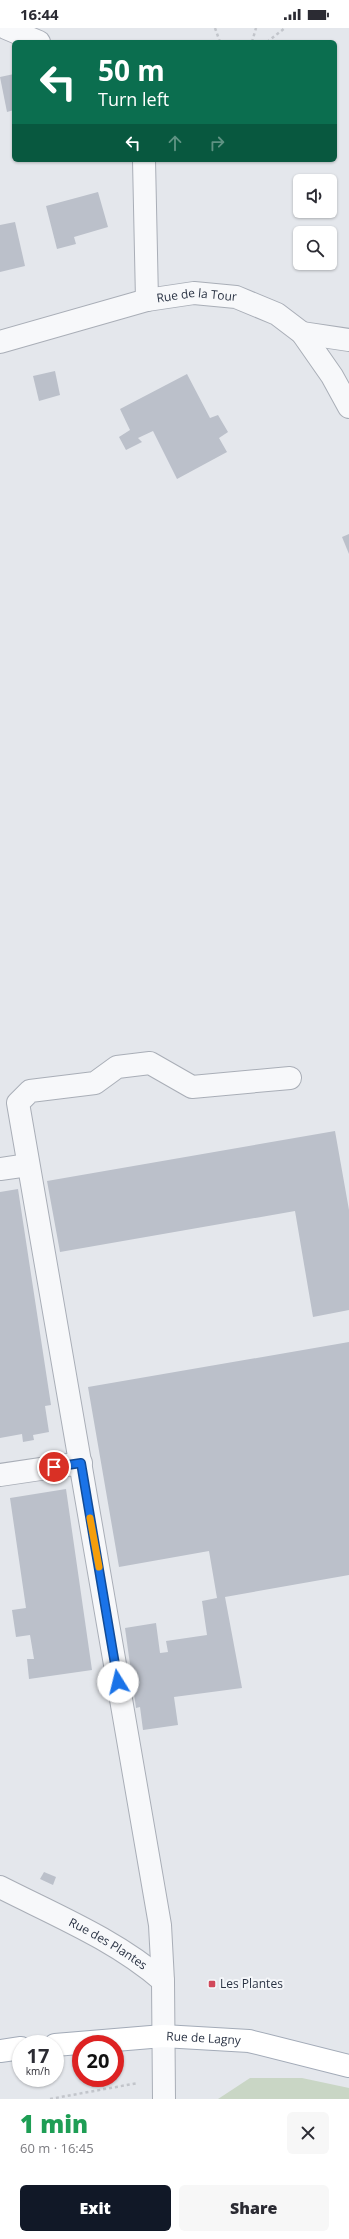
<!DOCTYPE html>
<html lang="en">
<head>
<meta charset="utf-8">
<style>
	:root { --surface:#fff; --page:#f7f7f7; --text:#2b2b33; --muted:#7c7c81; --accent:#111827 }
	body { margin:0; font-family:"Open Sans",sans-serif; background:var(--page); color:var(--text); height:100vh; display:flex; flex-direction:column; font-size:15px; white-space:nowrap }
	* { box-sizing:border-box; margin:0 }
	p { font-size:13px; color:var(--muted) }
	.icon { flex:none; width:22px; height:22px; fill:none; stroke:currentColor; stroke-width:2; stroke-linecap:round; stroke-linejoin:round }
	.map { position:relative; height:2071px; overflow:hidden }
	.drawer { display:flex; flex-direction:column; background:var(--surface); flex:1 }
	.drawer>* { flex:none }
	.banner { position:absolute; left:12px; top:12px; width:325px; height:122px; border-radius:6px; box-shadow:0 1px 3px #0004; background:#0b6e4f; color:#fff; overflow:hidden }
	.fabs { position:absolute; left:293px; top:146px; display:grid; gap:8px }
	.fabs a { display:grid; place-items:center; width:44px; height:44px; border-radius:6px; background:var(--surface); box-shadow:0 1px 3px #0004; font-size:20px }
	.speed { position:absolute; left:12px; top:2007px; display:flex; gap:8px; font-size:20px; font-weight:700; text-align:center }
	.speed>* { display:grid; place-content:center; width:52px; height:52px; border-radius:50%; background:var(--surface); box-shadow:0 1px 3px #0004; line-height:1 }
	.speed small { font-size:10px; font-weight:400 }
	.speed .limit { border:6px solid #d22; background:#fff; color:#111 }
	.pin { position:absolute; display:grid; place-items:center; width:34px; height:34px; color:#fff; margin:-17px; border:2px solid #fff; border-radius:50%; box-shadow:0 1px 4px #0007 }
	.me { position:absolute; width:44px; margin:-22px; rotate:351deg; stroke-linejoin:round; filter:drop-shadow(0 0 3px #0008) }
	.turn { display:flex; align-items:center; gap:14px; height:84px; padding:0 20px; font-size:18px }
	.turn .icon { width:52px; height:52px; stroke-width:2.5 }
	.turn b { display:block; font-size:28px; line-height:34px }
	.lanes { display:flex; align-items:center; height:38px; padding:0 20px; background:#0003; justify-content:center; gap:20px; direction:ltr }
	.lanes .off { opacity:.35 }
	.round { display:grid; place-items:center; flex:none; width:42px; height:42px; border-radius:6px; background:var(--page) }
	.headline { display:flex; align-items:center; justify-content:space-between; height:68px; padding:0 20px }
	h1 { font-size:24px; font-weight:800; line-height:30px; color:#1e9e55 }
	.action { display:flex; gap:8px; margin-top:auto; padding:8px 20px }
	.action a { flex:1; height:46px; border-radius:6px; background:var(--accent); color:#fff; font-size:16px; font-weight:800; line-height:46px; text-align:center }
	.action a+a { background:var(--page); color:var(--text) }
	.status { display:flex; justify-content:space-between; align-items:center; height:28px; padding:0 20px; background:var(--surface); direction:ltr }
	.status svg { height:11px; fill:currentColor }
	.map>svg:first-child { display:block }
	.green { fill:#c9d6c5 }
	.building { fill:#bbc0ca }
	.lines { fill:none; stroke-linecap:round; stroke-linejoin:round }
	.minor-casing { stroke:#a9aeb7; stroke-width:24 }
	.major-casing { stroke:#a3abb8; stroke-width:24 }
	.path { stroke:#c2c5cb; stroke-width:2.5; stroke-dasharray:3 3; stroke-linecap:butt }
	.minor { stroke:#f7f8fa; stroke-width:22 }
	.major { stroke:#fff; stroke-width:22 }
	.route-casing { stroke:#114b97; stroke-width:10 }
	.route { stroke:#1a73e8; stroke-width:7 }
	.slow { stroke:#f59e0b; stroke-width:7 }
	.poi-dot { fill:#d1495b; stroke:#f4f6f9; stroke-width:1.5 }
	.labels { text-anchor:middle; stroke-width:4; stroke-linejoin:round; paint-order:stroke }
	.street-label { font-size:12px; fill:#2b3445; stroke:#f4f6f9 }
	.poi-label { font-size:12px; fill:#2b3445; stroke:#f4f6f9; text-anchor:start }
</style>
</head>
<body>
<div class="status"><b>16:44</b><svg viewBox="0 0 49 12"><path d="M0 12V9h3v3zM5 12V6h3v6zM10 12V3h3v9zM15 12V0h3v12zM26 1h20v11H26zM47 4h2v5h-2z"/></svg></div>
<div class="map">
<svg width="349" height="2071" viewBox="0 0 349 2071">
	<rect width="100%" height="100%" fill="#e4e7ec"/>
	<path class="green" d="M250,2050H302L349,2060V2071H218Z"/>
	<g class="building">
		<path d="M14,46V82L7,84L0,49Z"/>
		<path d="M98,164L108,199L74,209L76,216L57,221L46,178Z"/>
		<path d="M15,194L25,238L0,244V197Z"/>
		<path d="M55,343L60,367L39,373L33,348Z"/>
		<path d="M187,346L210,390L218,387L228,404L219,410L227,424L177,451L153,403L138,410L142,414L126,422L119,409L130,402L120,381Z"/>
		<path d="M349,506V526L342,509Z"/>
		<path d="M335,1103L349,1182V1282L313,1289L295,1183L60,1224L47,1153Z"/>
		<path d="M18,1161L51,1377L45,1378L49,1404L33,1407L34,1412L23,1414L22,1406L0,1410V1164Z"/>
		<path d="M349,1314V1547L225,1569L242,1660L174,1669L178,1697L143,1702L140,1679L136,1680L125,1600L156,1595L160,1625L168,1624L166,1613L207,1607L202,1573L217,1570L209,1523L119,1539L88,1359Z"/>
		<path d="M66,1461L92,1642L29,1651L27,1631H34L30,1607L16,1609L12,1582L26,1580L10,1470Z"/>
		<path d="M44,1844L56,1849L53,1857L40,1851Z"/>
	</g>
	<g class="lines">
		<g class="minor-casing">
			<g id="minor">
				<path d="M6,0L39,14"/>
				<path d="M144,132L147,272"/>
				<path d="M302,305L349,312"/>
				<path id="s1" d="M0,314L147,272L194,265L236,269L277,286L302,305L332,348L349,379"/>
				<path d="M0,1141L28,1137"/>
				<path d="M0,1447L81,1435"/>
				<path id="s2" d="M0,1859C55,1887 116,1912 163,1953L164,2071"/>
				<path d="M163,1953L160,1897L18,1075L30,1063L95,1055L117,1039L150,1035L192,1059L290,1050"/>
			</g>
		</g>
		<g class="major-casing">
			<g id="major">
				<path id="s3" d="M55,2017L163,2008L249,2013L349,2038"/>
				<path d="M0,2023L21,2020"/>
			</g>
		</g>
		<g class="path">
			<path d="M215,0L220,14"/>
			<path d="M252,14L256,0"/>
			<path d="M267,14L285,0"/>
			<path d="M50,2071L138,2055"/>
		</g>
		<use href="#minor" class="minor"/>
		<use href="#major" class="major"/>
	</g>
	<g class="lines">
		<g class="route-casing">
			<path id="route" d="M54,1439L81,1435L118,1654"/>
		</g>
		<use href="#route" class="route"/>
		<path class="slow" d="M90,1490L99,1539"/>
	</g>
	<rect class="poi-dot" x="208" y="1952" width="8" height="8" rx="2"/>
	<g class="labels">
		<g class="street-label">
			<text dy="4" stroke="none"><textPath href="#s1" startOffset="203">Rue de la Tour</textPath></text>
			<text dy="4" stroke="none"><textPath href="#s2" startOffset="122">Rue des Plantes</textPath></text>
			<text dy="4" stroke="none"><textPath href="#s3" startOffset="149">Rue de Lagny</textPath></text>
		</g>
		<g class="poi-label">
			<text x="220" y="1960">Les Plantes</text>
		</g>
	</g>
</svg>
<div class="fabs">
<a><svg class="icon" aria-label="sound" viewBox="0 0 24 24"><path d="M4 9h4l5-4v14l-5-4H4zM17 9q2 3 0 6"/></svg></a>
<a><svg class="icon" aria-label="search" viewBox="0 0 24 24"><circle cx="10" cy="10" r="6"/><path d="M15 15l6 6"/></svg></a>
</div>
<div class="speed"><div>17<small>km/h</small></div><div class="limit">20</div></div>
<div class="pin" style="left:54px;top:1439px;background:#d93025"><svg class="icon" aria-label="arrive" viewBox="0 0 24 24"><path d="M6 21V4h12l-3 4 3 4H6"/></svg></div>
<svg class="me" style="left:118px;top:1654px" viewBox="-20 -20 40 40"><circle r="19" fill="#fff"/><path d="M0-13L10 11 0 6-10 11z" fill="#1a73e8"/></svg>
<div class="banner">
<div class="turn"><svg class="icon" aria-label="left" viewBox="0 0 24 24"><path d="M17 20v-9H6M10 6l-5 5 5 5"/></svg><div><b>50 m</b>Turn left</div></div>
<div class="lanes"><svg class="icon" aria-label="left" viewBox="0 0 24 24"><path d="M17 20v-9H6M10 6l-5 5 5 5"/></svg><svg class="icon off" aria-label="ahead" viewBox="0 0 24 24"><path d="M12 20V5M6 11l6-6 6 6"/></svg><svg class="icon off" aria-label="right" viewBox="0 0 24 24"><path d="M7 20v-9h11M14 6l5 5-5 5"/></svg></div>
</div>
</div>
<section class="drawer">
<div class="headline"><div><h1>1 min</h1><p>60 m · 16:45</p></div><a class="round"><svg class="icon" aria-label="close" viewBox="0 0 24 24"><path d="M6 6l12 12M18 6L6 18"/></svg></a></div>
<div class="action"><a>Exit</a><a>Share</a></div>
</section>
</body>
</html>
